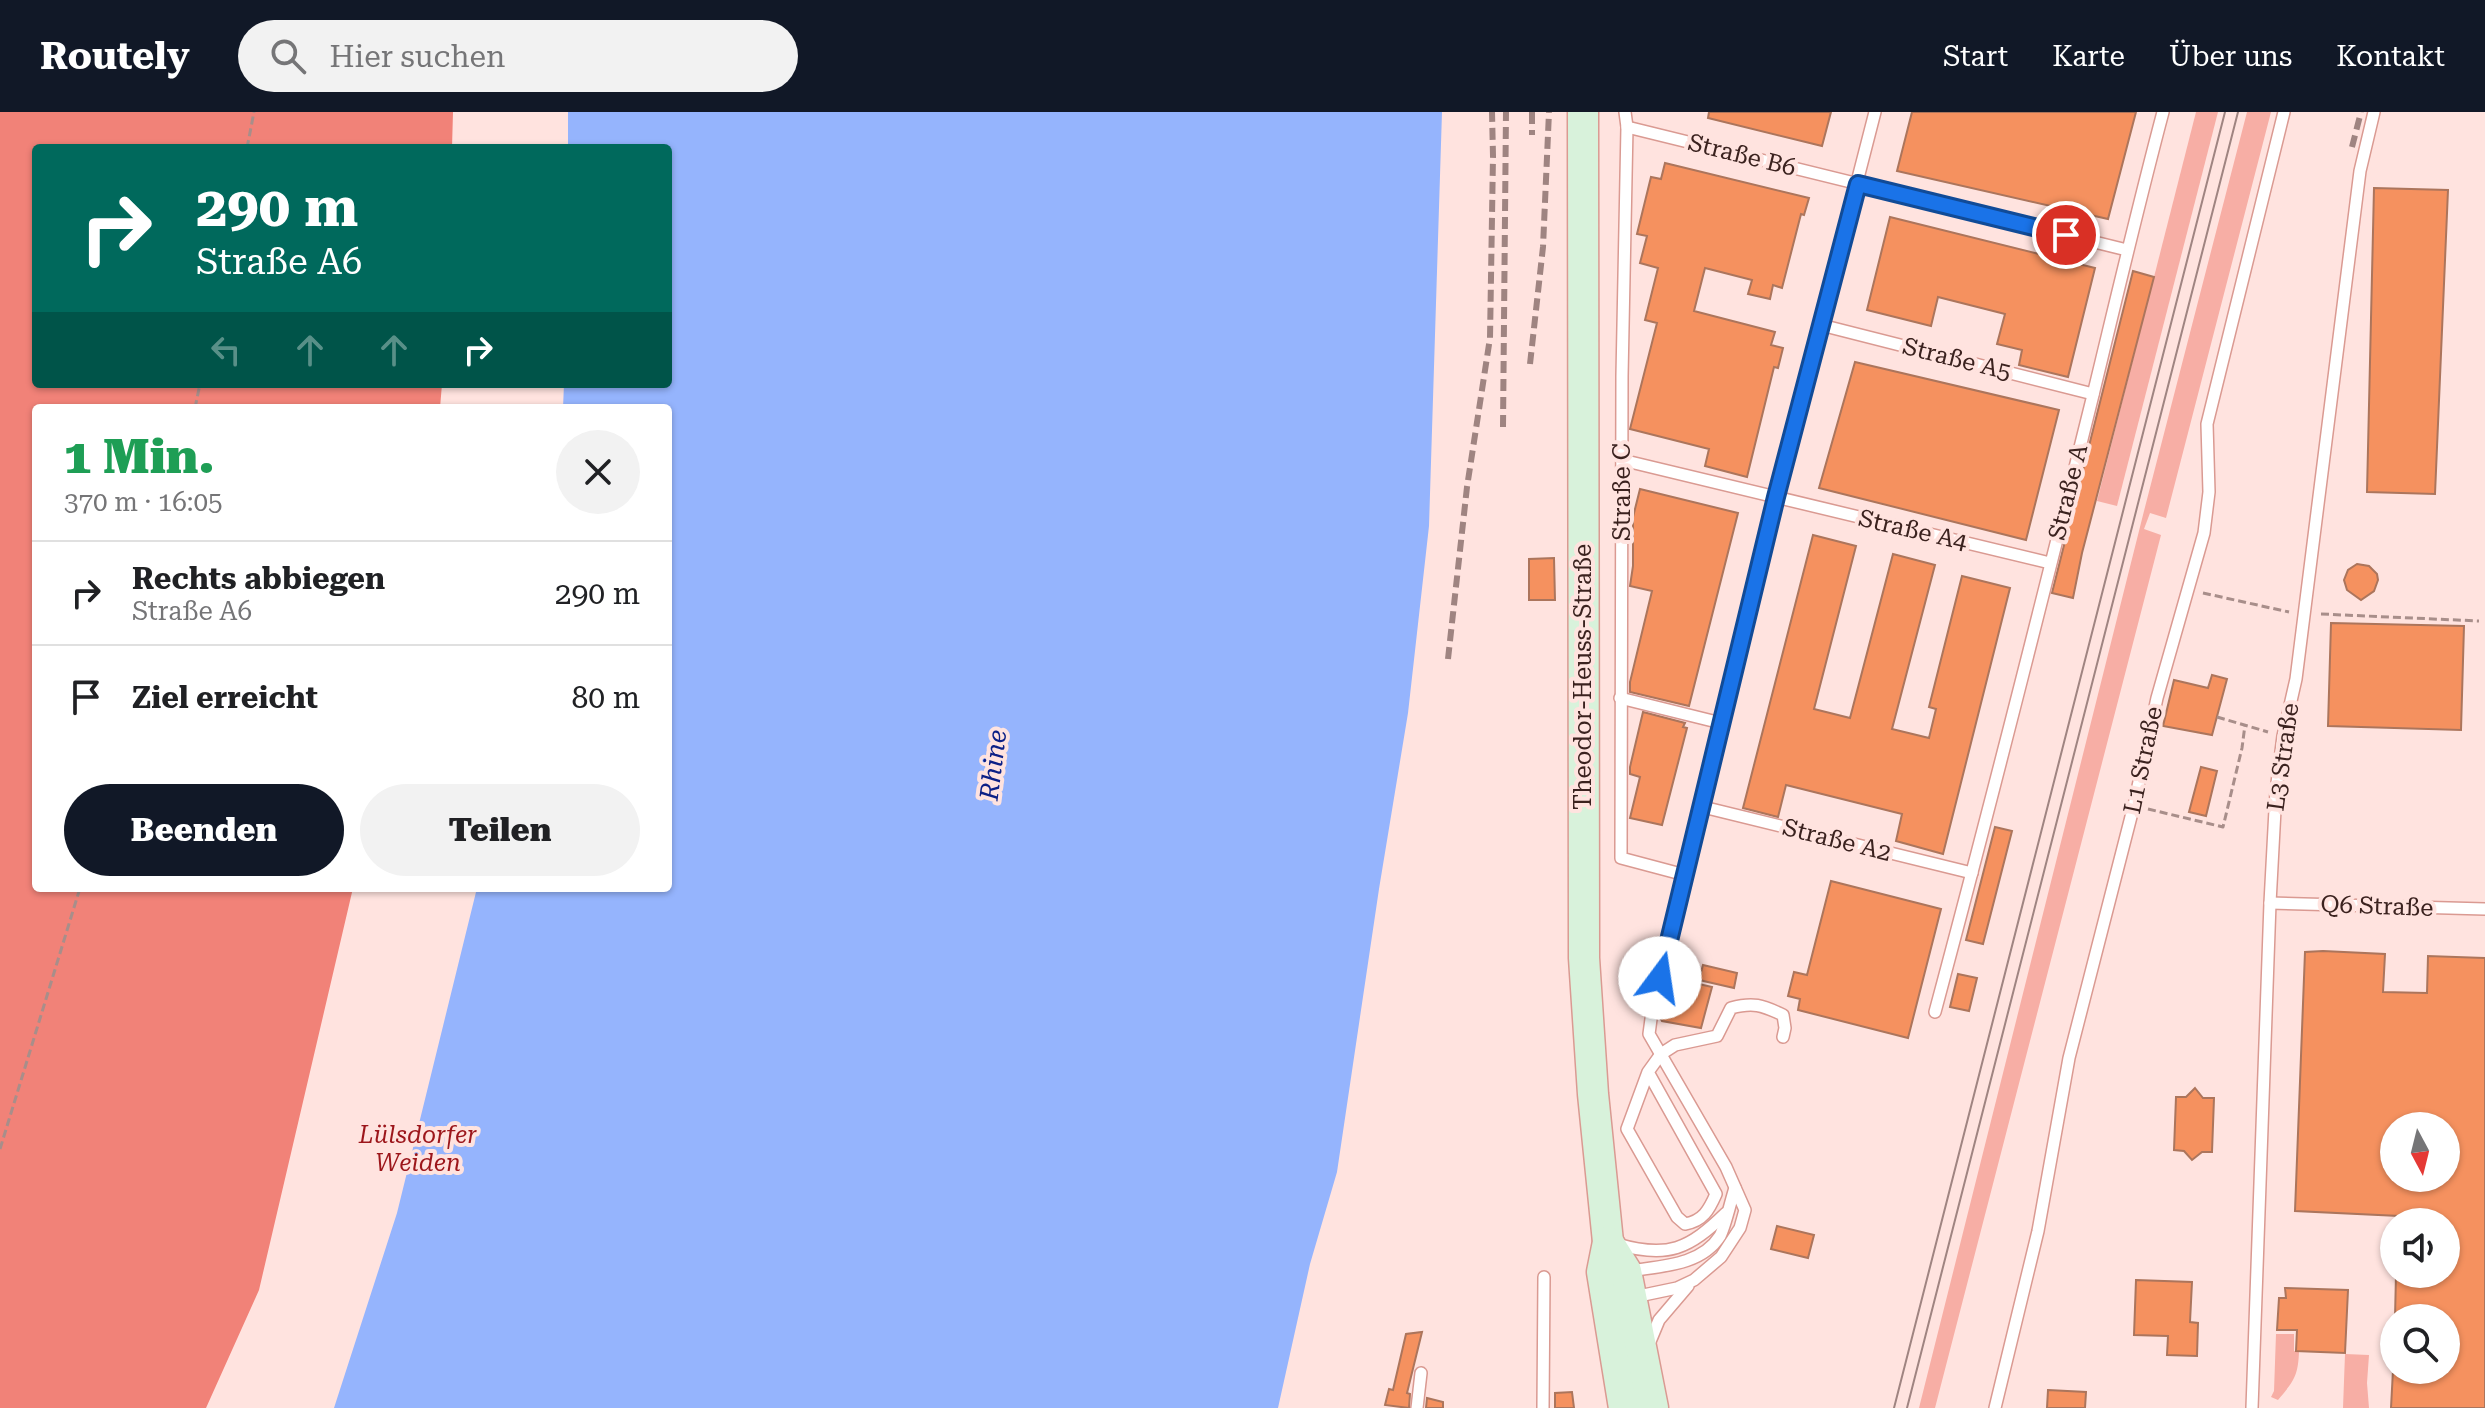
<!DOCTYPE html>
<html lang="de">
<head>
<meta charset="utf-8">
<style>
	:root { --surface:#fff; --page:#f2f2f2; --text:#202124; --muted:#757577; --line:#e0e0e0; --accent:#111827 }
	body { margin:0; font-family:"Roboto Serif",serif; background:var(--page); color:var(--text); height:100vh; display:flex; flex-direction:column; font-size:30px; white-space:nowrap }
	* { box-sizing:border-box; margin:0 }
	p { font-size:26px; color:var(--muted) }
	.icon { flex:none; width:44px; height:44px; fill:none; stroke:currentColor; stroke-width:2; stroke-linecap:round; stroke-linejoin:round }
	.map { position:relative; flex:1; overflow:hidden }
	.sheet { position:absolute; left:32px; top:292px; width:640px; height:488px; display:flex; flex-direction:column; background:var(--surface); border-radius:8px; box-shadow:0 2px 6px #0004 }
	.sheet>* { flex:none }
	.banner { position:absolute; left:32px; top:32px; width:640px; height:244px; border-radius:8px; box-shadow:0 2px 6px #0004; background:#00695c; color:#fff; overflow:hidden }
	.needle { width:52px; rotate:173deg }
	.controls { position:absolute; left:2380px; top:1000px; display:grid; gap:16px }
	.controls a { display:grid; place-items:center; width:80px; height:80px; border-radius:50%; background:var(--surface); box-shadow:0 2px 6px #0004; font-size:40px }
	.pin { position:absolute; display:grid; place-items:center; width:68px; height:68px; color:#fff; margin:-34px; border:4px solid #fff; border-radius:50%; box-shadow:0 2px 8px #0007 }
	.me { position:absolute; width:88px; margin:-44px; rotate:14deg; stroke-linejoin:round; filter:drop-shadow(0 0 6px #0008) }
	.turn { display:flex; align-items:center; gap:28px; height:168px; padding:0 32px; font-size:36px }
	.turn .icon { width:104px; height:104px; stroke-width:2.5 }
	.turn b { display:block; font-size:56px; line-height:68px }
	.lanes { display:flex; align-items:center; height:76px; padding:0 32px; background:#0003; justify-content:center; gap:40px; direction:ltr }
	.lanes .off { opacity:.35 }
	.round { display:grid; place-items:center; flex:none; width:84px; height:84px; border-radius:42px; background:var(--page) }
	.head { display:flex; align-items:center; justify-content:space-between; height:136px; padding:0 32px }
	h1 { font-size:48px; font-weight:800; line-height:60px; color:#1e9e55 }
	.primary-button { display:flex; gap:16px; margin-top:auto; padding:16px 32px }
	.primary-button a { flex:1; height:92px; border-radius:48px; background:var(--accent); color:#fff; font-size:32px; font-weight:800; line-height:92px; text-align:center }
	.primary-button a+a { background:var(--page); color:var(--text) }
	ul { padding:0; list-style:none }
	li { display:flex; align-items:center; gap:24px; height:104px; padding:0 32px; border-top:2px solid var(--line) }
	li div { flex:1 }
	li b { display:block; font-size:30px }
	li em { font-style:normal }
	header { display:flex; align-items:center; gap:48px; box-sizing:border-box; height:112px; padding:0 40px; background:var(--accent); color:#fff }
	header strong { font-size:38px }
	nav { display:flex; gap:44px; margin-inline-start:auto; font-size:28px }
	.search { width:560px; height:72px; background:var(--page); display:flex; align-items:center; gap:20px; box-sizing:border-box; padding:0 28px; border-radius:44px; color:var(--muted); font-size:30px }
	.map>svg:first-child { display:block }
	.green { fill:#f7aea5 }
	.forest { fill:#f18278 }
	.water { fill:#95b4fd }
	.building { fill:#f5915f; stroke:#ac755c; stroke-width:2; fill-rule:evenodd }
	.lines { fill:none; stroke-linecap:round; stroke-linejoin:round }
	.lane-casing { stroke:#da9a92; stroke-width:14 }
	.secondary-casing { stroke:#da9a92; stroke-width:33 }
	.path { stroke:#a88e8a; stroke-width:3; stroke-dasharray:8 4; stroke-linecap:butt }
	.lane { stroke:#fff; stroke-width:11 }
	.secondary { stroke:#d8f2db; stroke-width:30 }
	.tram { stroke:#9f8481; stroke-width:2 }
	.rail { stroke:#9f8481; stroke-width:6; stroke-dasharray:12 6; stroke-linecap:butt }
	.route-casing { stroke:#114b97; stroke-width:20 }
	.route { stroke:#1a73e8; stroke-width:14 }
	.labels { text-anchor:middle; stroke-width:8; stroke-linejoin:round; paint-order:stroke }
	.street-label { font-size:24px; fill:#3b221f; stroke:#ffe3df }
	.park-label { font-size:24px; font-style:italic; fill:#9c161b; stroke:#ffe3df }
	.water-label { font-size:26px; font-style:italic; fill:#0c2086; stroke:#ffe3df }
</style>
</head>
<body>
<header>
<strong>Routely</strong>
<div class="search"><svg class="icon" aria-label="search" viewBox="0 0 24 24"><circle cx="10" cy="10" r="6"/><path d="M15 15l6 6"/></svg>Hier suchen</div>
<nav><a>Start</a><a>Karte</a><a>Über uns</a><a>Kontakt</a></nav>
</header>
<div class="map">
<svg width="2485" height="1296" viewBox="0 0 2485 1296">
	<rect width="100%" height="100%" fill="#ffe3df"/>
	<g class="green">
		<path d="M2196,0H2218L2117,394L2097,389Z"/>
		<path d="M2247,0H2271L2166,406L2150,401L2144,417L2161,423L1935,1296H1919L2144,399Z"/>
		<path d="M2276,1222H2294V1239L2299,1240C2298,1264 2294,1269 2278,1288L2271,1285L2274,1279Z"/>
		<path d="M2345,1242L2369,1243L2367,1271L2369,1296H2343Z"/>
	</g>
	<path class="forest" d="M0,0H453L452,36H36V272H442L440,296H36V776H353L259,1178L206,1296H0Z"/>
	<path class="water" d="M568,0H1442L1429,414L1408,601L1379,777L1337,1060L1310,1152L1278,1296H334L397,1101L477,776H668V296H563L564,272H668V36H568Z"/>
	<g class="building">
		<path d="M1709,0H1831L1822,34L1708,6Z"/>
		<path d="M1912,0H2136L2108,107L1897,59Z"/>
		<path d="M1665,51L1809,86L1804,103L1801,102L1782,176L1773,173L1770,187L1748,182L1752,168L1705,156L1694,199L1775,220L1771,233L1783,236L1778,256L1774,255L1747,365L1705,354L1709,337L1630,317L1657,211L1645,208L1658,156L1640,151L1647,124L1637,122L1651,65L1661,67Z"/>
		<path d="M2374,76L2448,78L2435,382L2367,380Z"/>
		<path d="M1890,105L2095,156L2068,265L2019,253L2022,238L1997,232L2005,202L1938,185L1931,214L1867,198Z"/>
		<path d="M2133,159L2154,165L2082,441L2073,486L2052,481Z"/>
		<path d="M1855,250L2059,298L2026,428L1819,376Z"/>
		<path d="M1640,377L1738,401L1689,594L1630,580V570L1652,479L1630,474L1633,454V405Z"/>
		<path d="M1813,423L1856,434L1814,597L1850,606L1893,442L1935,453L1892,617L1929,626L1936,597L1929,595L1962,464L2010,476L1943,742L1896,729L1902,702L1786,673L1778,705L1743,696Z"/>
		<path d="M1554,446L1555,488H1529V447Z"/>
		<path d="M2357,452L2369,454L2377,462L2378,468L2374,479L2361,488L2347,478L2344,468L2348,458Z"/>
		<path d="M2331,511L2464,514L2461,618L2328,614Z"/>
		<path d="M2212,563L2227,567L2212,623L2163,614L2174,568L2208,576Z"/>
		<path d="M1643,600L1685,611L1683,615L1687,616L1662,713L1630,706L1640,665L1630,662V655Z"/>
		<path d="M2201,655L2217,659L2206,704L2189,700Z"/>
		<path d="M1995,715L2012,719L1983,832L1966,828Z"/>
		<path d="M1831,769L1941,797L1908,926L1798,898L1800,887L1788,884L1794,860L1807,863Z"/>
		<path d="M2323,839L2385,842L2383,880L2427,881L2428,844L2485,846V1296H2391L2393,1258H2446V1206H2395L2396,1162H2446V1110H2398L2399,1104L2295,1099L2305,840ZM2394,1014H2446V1066H2394Z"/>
		<path d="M1703,853L1737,861L1734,876L1699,868Z"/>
		<path d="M1958,862L1977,866L1969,899L1950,895Z"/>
		<path d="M1677,867L1712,875L1701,916L1662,909L1660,905L1664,884L1673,880Z"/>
		<path d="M2195,976L2203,986H2214L2212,1040H2202L2192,1048L2184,1039L2174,1038L2176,985H2186Z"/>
		<path d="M1777,1114L1814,1123L1808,1146L1771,1137Z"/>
		<path d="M2136,1168L2192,1170L2190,1210L2198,1211L2197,1244L2167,1243L2168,1224L2134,1223Z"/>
		<path d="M2285,1176L2348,1178L2345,1241L2296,1239L2297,1218H2277L2279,1186H2286Z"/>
		<path d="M1422,1220L1407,1281L1410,1282L1409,1296L1385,1293L1389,1277L1393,1278L1406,1222Z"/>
		<path d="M2048,1278L2086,1280L2085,1296H2047Z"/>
		<path d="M1572,1280L1574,1296H1555V1281Z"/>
		<path d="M1427,1286L1443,1290V1296H1426Z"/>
	</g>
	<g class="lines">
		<g class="lane-casing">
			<g id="lane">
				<path d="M1625,0L1627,15L1622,264L1621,746L1685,763"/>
				<path d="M1627,15L2127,138"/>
				<path d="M1821,213L2093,282"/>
				<path d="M1622,348L2050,451"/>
				<path d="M1620,586L1721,611"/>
				<path d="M1703,695L1972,761"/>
				<path d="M2270,791L2485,797"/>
				<path d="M1935,900C1990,695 2042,489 2093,283C2116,188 2138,94 2163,0"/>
				<path d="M1648,960L1627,1017L1677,1105L1685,1112C1703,1109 1709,1098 1716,1082L1648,960L1661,942L1675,933L1717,924L1731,896C1753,890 1762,893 1783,903L1785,916L1783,925"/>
				<path d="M1617,1132C1668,1147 1689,1137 1726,1101"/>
				<path d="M1629,1159C1660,1154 1701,1154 1720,1124C1725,1115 1731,1088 1735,1076"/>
				<path d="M1634,1185L1677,1176L1694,1168L1721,1145L1740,1116L1745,1098L1726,1055L1649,922L1653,892L1776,385L1875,0"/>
				<path d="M1649,1232L1659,1208L1688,1174"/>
				<path d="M1417,1296L1421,1261"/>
				<path d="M1543,1296L1544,1165"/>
				<path d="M1995,1296L2038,1119L2069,946L2134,693L2157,586L2204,421L2209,380L2207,312L2284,0"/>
				<path d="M2252,1296L2270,791L2276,679L2283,624L2296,567L2360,59L2374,0"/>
			</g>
		</g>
		<g class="secondary-casing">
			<g id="secondary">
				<path d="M1583,0L1584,846L1593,982L1608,1130L1602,1160L1624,1296"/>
				<path d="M1608,1130L1626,1159L1653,1296"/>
			</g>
		</g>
		<g class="path">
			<path d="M247,36L254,0"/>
			<path d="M195,296L200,272"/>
			<path d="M2203,481L2289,500"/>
			<path d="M2321,502L2479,509"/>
			<path d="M2217,605L2268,620"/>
			<path d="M2148,697L2223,715L2242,636L2245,613"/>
			<path d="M0,1037L80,776"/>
		</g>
		<use href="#lane" class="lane"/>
		<use href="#secondary" class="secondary"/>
		<g class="tram">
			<path d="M1894,1296L2225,0"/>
			<path d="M1907,1296L2238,0"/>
		</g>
		<g class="rail">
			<path d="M1532,0V23"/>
			<path d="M2352,35L2361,0"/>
			<path d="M1530,252L1543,135L1549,0"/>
			<path d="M1503,315L1506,0"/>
			<path d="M1448,547L1467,375L1490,226L1493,44L1492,0"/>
		</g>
	</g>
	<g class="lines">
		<g class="route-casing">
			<path id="route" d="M1660,866L1776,385L1858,72L2066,123"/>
		</g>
		<use href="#route" class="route"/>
	</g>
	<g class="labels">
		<g class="street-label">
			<text transform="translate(1742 43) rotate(14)" y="8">Straße B6</text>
			<text transform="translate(1957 247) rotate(14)" y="8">Straße A5</text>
			<text transform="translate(1622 380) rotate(-90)" y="8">Straße C</text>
			<text transform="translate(2068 380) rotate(-76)" y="8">Straße A</text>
			<text transform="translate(1913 418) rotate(13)" y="8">Straße A4</text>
			<text transform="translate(1583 565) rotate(-90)" y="8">Theodor-Heuss-Straße</text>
			<text transform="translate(2283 645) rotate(-82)" y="8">L3 Straße</text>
			<text transform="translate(2143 648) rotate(-78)" y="8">L1 Straße</text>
			<text transform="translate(1837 728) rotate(14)" y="8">Straße A2</text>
			<text transform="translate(2377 794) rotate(2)" y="8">Q6 Straße</text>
		</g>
		<g class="park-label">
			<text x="418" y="1031">Lülsdorfer<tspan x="418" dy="28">Weiden</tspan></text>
		</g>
		<g class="water-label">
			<text transform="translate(993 653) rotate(-83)" y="9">Rhine</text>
		</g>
	</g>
</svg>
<div class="controls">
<a><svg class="needle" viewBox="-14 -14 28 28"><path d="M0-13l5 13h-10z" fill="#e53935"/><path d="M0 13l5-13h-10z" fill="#757577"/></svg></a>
<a><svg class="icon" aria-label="sound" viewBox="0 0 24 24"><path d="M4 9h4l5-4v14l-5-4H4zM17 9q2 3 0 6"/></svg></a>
<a><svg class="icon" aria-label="search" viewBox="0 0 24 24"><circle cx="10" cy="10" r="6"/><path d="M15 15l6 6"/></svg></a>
</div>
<div class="pin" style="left:2066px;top:123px;background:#d93025"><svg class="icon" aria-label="arrive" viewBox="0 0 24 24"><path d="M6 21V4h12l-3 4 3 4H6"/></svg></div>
<svg class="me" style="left:1660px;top:866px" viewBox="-20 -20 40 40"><circle r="19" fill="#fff"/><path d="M0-13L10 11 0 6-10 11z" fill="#1a73e8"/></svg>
<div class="banner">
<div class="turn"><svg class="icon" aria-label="right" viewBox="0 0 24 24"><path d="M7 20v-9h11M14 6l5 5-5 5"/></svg><div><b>290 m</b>Straße A6</div></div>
<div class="lanes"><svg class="icon off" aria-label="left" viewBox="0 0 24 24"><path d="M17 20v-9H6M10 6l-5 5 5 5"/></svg><svg class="icon off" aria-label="ahead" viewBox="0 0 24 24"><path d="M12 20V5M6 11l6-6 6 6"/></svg><svg class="icon off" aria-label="ahead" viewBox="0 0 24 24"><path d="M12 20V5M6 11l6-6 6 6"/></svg><svg class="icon" aria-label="right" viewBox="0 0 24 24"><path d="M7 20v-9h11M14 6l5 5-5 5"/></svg></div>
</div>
<section class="sheet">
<div class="head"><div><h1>1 Min.</h1><p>370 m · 16:05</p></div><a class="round"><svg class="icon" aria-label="close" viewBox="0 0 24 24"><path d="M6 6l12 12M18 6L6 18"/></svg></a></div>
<ul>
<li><svg class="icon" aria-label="right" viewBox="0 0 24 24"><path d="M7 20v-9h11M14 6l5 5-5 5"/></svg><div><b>Rechts abbiegen</b><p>Straße A6</p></div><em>290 m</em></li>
<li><svg class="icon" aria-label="arrive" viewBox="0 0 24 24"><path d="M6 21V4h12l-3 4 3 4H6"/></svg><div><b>Ziel erreicht</b></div><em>80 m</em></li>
</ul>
<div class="primary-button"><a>Beenden</a><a>Teilen</a></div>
</section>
</div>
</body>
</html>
